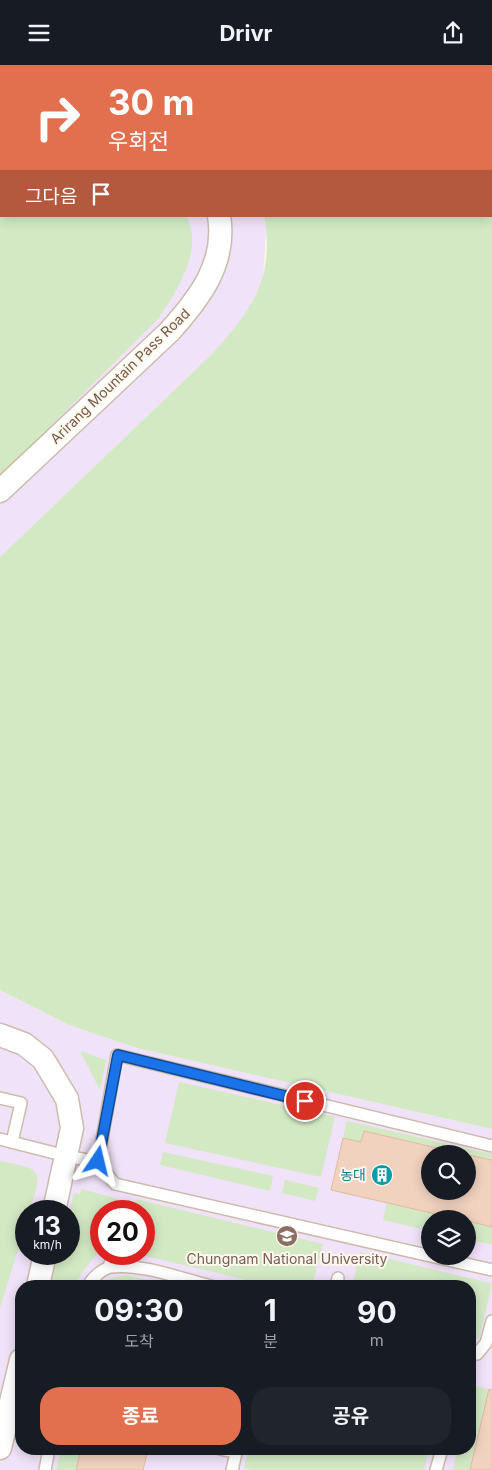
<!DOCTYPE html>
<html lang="ko">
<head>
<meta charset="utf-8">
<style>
	:root { --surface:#171b24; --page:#20242c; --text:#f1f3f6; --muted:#9ea1a6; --accent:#e2704e }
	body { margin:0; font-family:Inter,"Noto Sans KR",sans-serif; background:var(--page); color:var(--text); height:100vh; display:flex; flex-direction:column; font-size:19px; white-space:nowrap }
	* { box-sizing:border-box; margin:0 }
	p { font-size:16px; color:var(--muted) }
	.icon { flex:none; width:28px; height:28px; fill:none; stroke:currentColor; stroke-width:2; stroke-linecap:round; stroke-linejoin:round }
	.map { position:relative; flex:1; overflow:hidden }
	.side { position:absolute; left:15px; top:1215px; width:461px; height:175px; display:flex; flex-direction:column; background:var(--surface); border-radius:20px; box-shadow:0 2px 12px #0003 }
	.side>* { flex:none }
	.top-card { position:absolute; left:0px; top:0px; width:492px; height:152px; box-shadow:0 2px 12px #0003; background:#e2704e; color:#fff; overflow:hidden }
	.fabs { position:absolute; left:421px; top:1080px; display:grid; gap:10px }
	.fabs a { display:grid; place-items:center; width:55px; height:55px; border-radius:50%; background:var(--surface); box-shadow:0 2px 12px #0003; font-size:25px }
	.speed { position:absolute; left:15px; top:1135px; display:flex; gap:10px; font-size:25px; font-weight:700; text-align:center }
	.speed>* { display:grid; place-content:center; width:65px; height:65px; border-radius:50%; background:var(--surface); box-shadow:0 2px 12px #0003; line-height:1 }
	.speed small { font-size:12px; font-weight:400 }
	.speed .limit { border:8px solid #d22; background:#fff; color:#111 }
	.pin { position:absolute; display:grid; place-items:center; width:42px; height:42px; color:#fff; margin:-21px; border:2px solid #fff; border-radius:50%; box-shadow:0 1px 5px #0007 }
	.me { position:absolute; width:55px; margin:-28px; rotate:10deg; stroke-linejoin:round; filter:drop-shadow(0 0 4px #0008) }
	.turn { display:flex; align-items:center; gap:18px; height:105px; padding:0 25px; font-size:22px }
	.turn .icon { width:65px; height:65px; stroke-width:2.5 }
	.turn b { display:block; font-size:35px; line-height:42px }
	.then { display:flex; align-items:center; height:48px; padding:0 25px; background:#0003; gap:10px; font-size:19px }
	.eta { display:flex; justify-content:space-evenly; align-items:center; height:85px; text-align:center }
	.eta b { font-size:30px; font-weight:700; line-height:35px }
	.primary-button { display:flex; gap:10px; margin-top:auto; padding:10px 25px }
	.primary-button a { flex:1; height:58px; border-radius:20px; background:var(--accent); color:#fff; font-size:20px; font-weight:700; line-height:58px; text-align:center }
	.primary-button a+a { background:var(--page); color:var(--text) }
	header { display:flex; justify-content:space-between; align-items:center; height:65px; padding:0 25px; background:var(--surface); font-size:22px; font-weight:700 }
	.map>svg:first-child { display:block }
	.education { fill:#f0e2f8; fill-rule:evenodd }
	.green { fill:#d3e9c4 }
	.building { fill:#f0d2be; stroke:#e3b99f }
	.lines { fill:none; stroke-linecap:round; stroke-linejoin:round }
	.service-casing { stroke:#cdbbac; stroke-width:14 }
	.minor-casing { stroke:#cdbbac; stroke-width:25 }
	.service { stroke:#fff; stroke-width:11 }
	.minor { stroke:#fff; stroke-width:22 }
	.route-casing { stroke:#114b97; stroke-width:12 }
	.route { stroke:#1a73e8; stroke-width:9 }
	.labels { text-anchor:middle; stroke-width:4; stroke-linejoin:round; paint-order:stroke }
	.street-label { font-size:14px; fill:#745a4b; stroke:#fef7ec }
	.culture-label { font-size:14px; fill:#0d838f; stroke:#fef7ec; text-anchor:end }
	.education-label { font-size:14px; fill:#785e54; stroke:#fef7ec }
</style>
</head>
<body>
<header><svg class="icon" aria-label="menu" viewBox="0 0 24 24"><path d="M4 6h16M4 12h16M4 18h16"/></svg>Drivr<svg class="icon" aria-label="share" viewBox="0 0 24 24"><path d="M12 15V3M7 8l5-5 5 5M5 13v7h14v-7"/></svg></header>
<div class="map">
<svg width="492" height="1405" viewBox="0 0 492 1405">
	<rect width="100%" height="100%" fill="#fcf3e5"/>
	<g class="education">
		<path d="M0,0H249L1,1V151H264L266,165L263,212L256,234L238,260L212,289L0,492Z"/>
		<path d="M0,925L69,960L137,983L492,1064V1405H0ZM430,1089H468V1126H430ZM26,1146H69V1189H26ZM101,1146H144V1189H101ZM430,1154H468V1191H430ZM21,1221H470V1384H21Z"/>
	</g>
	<g class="green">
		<path d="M491,62L492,63V1064L137,983L69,960L0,925V492L212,289C251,246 276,213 264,151H491Z"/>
		<path d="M0,74L1,151H187C189,157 191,164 192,170C195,198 173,233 157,255L0,411Z"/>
		<path d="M80,986L106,995L100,1025Z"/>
		<path d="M179,1017L335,1052L321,1112L165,1078Z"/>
		<path d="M347,1056L492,1089V1095L364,1066L361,1077L343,1073Z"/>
		<path d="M163,1087L273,1111L270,1126L160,1100Z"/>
		<path d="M0,1096C44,1105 42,1103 30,1146H26V1158L0,1243Z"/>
		<path d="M285,1115L319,1123L315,1136L282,1128Z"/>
		<path d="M82,1124L118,1134L115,1146H101V1186L94,1192L72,1221H50L58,1189H69V1148L74,1128L80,1129Z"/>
		<path d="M136,1134L323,1179L312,1221H272L137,1189H144V1146H133Z"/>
		<path d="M387,1137L458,1154H430V1166L383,1155Z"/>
		<path d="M468,1156L492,1162V1180L468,1174Z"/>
		<path d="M360,1187L490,1218L491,1223L479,1274L470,1272V1221H352Z"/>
		<path d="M126,1210L175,1221H101L112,1213Z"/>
		<path d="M473,1321L489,1324L470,1405H453L458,1384H470V1335Z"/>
		<path d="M61,1384H81L76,1405H56Z"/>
		<path d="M249,1384H429L424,1405H254L244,1403Z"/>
	</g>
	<g class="building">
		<path d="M364,1066L463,1089H430V1126H468V1090L492,1095V1162L468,1156V1154H458L331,1125L343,1073L361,1077Z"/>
		<path d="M489,1324L492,1325V1405H470Z"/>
		<path d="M81,1384H148L143,1405H76Z"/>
	</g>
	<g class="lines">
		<g class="service-casing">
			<g id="service">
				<path d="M0,1033L21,1038L12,1077"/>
				<path d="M0,1074L66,1091L98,1097L115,1119L492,1205"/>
				<path d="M98,1097L117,990L492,1081"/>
				<path d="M109,1202L113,1189"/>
				<path d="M88,1221C92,1213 102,1204 111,1202C141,1198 182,1214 211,1221"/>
				<path d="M336,1221L338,1213"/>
				<path d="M470,1287L477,1289L486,1278L492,1256"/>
				<path d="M220,1384L236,1387"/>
				<path d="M45,1405L49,1384"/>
				<path d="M232,1405L237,1384"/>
				<path d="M436,1405L442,1384"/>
			</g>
		</g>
		<g class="minor-casing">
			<g id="minor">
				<path d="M0,59L1,60"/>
				<path d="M0,426L169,267C199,234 227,198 219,151"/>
				<path d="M0,970L24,979L43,994L67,1034L72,1063L54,1146"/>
				<path d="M38,1221L45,1189"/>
				<path d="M0,1383L21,1295"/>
			</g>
		</g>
		<use href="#service" class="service"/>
		<use href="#minor" class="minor"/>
	</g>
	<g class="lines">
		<g class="route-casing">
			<path id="route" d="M98,1096L118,990L305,1036"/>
		</g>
		<use href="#route" class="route"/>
	</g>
	<defs>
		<g id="building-disc" transform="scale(1.125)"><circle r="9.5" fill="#0f9aa8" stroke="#fef7ec"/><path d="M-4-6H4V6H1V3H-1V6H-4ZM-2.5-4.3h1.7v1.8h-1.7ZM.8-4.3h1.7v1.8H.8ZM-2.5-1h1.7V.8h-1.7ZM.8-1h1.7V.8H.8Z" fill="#fff"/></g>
		<g id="university-disc" transform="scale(1.125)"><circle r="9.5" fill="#8d6e63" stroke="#fef7ec"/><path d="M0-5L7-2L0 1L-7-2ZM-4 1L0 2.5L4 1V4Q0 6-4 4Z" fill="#fff"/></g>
	</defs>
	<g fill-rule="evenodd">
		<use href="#building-disc" x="382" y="1110"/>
		<use href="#university-disc" x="287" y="1171"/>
	</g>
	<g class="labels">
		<g class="street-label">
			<text transform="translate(120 311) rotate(-44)" y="5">Arirang Mountain Pass Road</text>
		</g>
		<g class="culture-label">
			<text x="366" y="1115">농대</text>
		</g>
		<g class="education-label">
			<text x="287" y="1199">Chungnam National University</text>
		</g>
	</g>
</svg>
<div class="fabs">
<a><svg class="icon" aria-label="search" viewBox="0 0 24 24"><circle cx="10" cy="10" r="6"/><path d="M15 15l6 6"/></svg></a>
<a><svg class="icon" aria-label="layers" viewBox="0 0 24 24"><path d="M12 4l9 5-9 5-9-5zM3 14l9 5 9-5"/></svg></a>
</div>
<div class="speed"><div>13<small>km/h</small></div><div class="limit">20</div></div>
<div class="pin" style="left:305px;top:1036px;background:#d93025"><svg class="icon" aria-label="arrive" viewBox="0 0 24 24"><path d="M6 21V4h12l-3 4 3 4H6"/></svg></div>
<svg class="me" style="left:98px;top:1096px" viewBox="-20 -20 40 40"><path d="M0-17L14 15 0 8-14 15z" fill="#1a73e8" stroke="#fff" stroke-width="4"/></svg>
<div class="top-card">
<div class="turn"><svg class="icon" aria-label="right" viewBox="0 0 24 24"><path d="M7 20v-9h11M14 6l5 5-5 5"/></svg><div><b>30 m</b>우회전</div></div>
<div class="then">그다음<svg class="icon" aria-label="arrive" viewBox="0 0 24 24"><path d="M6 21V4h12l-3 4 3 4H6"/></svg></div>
</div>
<section class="side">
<div class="eta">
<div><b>09:30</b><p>도착</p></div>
<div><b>1</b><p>분</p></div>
<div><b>90</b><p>m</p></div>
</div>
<div class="primary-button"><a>종료</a><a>공유</a></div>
</section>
</div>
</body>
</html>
